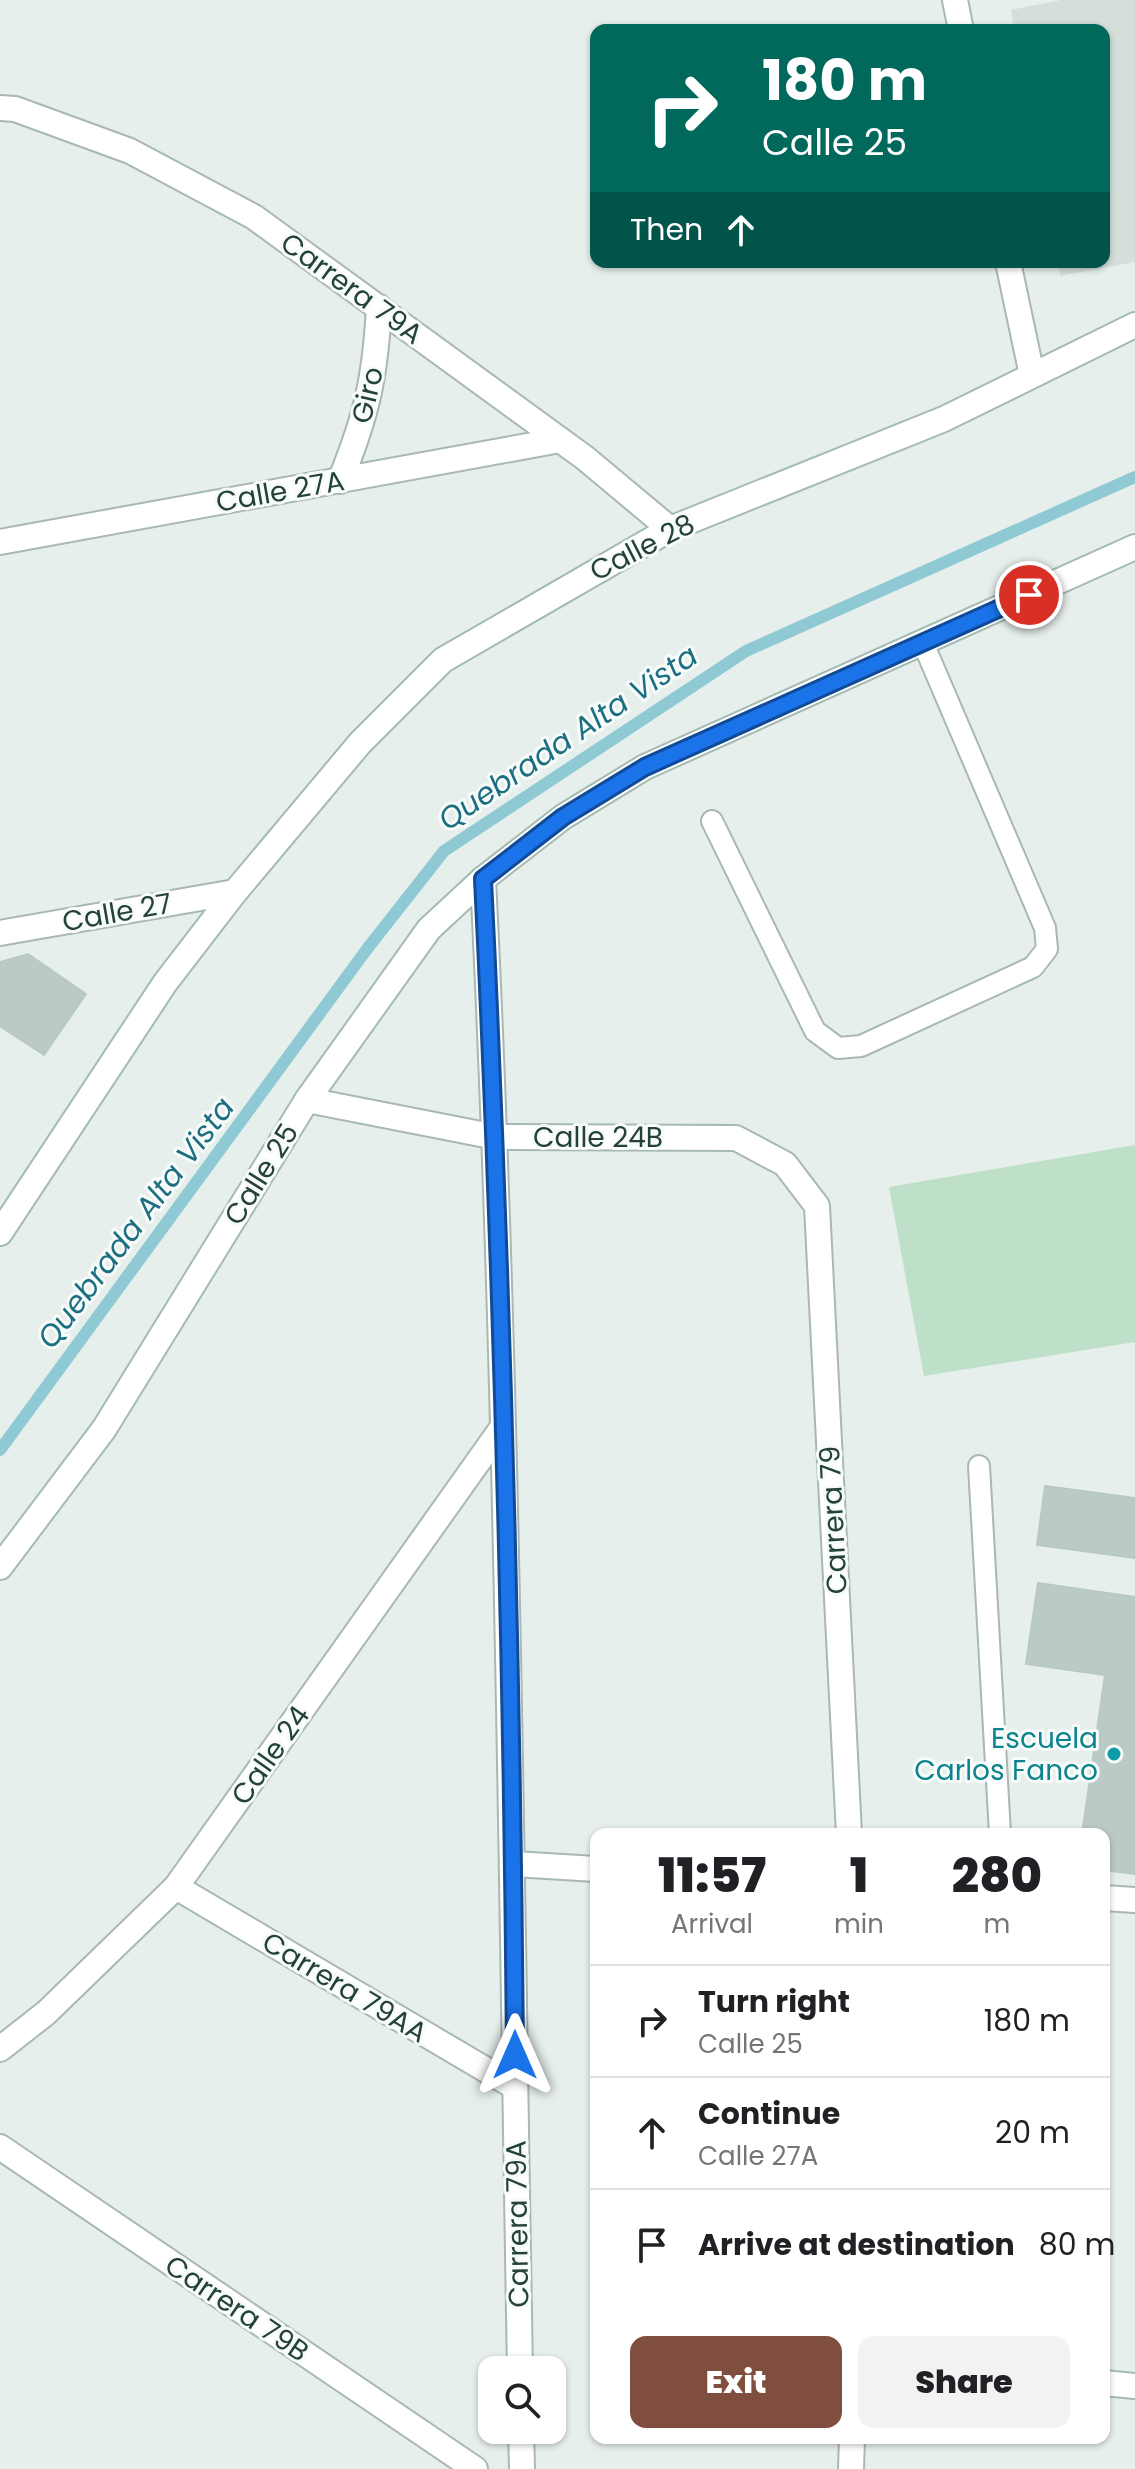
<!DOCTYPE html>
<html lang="en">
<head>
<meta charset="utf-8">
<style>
	:root { --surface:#fff; --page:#f2f2f2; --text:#202124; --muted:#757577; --line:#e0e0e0; --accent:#7f4e3f }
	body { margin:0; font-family:Poppins,sans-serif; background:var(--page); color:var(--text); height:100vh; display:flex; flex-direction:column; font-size:30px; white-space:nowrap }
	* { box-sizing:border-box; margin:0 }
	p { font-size:26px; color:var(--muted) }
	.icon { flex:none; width:44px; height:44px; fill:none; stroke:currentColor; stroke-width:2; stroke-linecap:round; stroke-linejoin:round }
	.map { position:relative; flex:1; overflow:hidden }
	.side { position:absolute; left:590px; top:1828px; width:520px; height:616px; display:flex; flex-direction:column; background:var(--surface); border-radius:16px; box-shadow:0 2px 6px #0004 }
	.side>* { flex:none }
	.top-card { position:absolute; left:590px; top:24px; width:520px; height:244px; border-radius:16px; box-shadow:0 2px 6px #0004; background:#00695c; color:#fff; overflow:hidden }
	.tools { position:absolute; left:478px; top:2356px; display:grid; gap:16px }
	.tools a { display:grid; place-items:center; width:88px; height:88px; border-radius:16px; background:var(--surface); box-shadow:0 2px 6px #0004; font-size:40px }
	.pin { position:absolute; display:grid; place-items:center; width:68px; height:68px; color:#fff; margin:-34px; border:4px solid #fff; border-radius:50%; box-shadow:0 2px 8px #0007 }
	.me { position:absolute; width:88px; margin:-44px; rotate:0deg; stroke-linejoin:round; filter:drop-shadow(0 0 6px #0008) }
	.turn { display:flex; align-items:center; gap:28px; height:168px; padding:0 40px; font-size:36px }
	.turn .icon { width:104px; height:104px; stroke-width:2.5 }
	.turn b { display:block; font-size:56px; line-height:68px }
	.then { display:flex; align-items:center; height:76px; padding:0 40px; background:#0003; gap:16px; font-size:30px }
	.eta { display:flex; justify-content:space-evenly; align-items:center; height:136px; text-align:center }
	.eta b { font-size:48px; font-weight:800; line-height:56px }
	.button { display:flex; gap:16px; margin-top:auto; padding:16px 40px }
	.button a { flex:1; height:92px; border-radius:16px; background:var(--accent); color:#fff; font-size:32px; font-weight:800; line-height:92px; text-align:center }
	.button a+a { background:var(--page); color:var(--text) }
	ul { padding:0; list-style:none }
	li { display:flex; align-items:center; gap:24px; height:112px; padding:0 40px; border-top:2px solid var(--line) }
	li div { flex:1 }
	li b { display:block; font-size:30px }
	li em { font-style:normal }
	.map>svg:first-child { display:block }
	.built { fill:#d4dfda }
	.green { fill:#bfe0c8 }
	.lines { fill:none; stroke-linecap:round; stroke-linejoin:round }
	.stream { stroke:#8ec9d4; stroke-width:12 }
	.building { fill:#bbcac4; stroke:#b8c9c2; stroke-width:2 }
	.lane-casing { stroke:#a8b8b2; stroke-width:24 }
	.street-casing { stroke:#a8b8b2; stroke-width:28 }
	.secondary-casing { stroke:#a4bbb3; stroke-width:28 }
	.lane { stroke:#fff; stroke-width:20 }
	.street { stroke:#fff; stroke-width:24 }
	.secondary { stroke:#fff; stroke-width:24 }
	.route-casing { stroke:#114b97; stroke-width:20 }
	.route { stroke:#1a73e8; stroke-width:14 }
	.culture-dot { fill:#0f9aa8; stroke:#f7fbf9; stroke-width:3 }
	.labels { text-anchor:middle; stroke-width:6; stroke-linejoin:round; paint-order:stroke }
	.street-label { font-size:28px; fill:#24423a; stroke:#f7fbf9 }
	.culture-label { font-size:28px; fill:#0d838f; stroke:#f7fbf9; text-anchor:end }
	.water-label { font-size:30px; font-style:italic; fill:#1c6f80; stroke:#f7fbf9 }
</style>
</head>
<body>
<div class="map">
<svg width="1135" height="2469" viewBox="0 0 1135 2469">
	<rect width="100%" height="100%" fill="#e6efeb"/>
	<path class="built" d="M1061,0H1135V262L1060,276L1058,262H1104V30H1014L1011,10Z"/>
	<path class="green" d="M1135,1145V1342L924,1376L889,1187Z"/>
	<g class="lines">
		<path class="stream" d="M0,1450L367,949L444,851L746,651L1135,477"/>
	</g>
	<g class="building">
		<path d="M28,954L86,994L44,1055L0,1026V962Z"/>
		<path d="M1045,1486L1135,1498V1558L1037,1545Z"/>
		<path d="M1038,1583L1135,1597V1874L1104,1870V1834H1082L1105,1675L1026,1664Z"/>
	</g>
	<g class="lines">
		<g class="lane-casing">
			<g id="lane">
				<path d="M712,821L815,1031L838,1048L861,1046L1033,967L1047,949L1045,928L923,643"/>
				<path d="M979,1466L1000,1834"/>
			</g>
		</g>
		<g class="street-casing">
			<g id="street">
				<path d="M955,0L961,30"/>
				<path d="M0,108L15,109L130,151L254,217L585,458L670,529"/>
				<path d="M1008,262L1032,375"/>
				<path d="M340,481C367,414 375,379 379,307"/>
				<path d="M0,542L560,440"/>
				<path d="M483,879C508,1376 511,1873 520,2370"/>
				<path d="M0,933L235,892"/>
				<path d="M307,1100L496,1137L736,1138L785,1164L817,1206L849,1834"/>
				<path d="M514,1864L596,1869"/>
				<path d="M176,1887L515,2087"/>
				<path d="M1104,1898L1135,1900"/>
				<path d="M0,2049L46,2013L176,1887L502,1428"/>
				<path d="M0,2147L475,2469"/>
				<path d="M1104,2383L1135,2386"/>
				<path d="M521,2430L522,2469"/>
				<path d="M851,2469L852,2438"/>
			</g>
		</g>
		<g class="secondary-casing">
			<g id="secondary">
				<path d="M0,1233L165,983L235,892L360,743L443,660L670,529L944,419L1135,325"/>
				<path d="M0,1567L104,1429L307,1100L429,929L483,879L563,817L645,767L1135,547"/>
			</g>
		</g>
		<use href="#lane" class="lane"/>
		<use href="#street" class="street"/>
		<use href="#secondary" class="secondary"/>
	</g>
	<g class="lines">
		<g class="route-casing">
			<path id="route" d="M515,2055C512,1663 502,1271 483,879L563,817L645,767L1029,595"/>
		</g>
		<use href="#route" class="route"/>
	</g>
	<circle class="culture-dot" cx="1114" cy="1754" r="8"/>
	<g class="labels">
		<g class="street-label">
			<text transform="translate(352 288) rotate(36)" y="10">Carrera 79A</text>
			<text transform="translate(367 395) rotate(-77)" y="10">Giro</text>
			<text transform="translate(280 491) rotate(-10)" y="10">Calle 27A</text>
			<text transform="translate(642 547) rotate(-27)" y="10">Calle 28</text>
			<text transform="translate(117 912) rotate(-10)" y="10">Calle 27</text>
			<text x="598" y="1147">Calle 24B</text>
			<text transform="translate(261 1174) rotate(-58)" y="10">Calle 25</text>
			<text transform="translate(833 1520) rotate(-93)" y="10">Carrera 79</text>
			<text transform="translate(270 1755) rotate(-55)" y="10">Calle 24</text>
			<text transform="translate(345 1987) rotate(31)" y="10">Carrera 79AA</text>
			<text transform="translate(517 2224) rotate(-91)" y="10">Carrera 79A</text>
			<text transform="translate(237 2308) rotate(34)" y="10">Carrera 79B</text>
		</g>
		<g class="culture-label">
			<text x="1098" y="1748">Escuela<tspan x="1098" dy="32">Carlos Fanco</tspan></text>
		</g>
		<g class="water-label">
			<text transform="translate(568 738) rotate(-34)" y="10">Quebrada Alta Vista</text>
			<text transform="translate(136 1223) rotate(-53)" y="10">Quebrada Alta Vista</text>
		</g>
	</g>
</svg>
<div class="tools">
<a><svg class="icon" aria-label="search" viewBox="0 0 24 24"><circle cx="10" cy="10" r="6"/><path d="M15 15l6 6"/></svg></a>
</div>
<div class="pin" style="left:1029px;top:595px;background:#d93025"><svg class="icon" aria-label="arrive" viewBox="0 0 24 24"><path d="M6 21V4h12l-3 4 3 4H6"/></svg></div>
<svg class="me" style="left:515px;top:2055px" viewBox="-20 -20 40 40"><path d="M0-17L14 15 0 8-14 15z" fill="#1a73e8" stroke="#fff" stroke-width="4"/></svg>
<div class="top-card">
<div class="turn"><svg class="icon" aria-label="right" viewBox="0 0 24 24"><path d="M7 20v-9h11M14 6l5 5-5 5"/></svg><div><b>180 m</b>Calle 25</div></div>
<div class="then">Then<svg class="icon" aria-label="ahead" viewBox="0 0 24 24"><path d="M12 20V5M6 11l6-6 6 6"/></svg></div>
</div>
<section class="side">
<div class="eta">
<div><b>11:57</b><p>Arrival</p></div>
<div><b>1</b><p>min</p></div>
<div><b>280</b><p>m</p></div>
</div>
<ul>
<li><svg class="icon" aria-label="right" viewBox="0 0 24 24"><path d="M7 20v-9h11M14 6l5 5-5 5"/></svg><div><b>Turn right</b><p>Calle 25</p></div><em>180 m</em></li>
<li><svg class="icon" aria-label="ahead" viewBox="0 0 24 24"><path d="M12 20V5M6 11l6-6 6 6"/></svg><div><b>Continue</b><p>Calle 27A</p></div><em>20 m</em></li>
<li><svg class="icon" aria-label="arrive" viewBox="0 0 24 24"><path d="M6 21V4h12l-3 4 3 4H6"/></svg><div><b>Arrive at destination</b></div><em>80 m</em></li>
</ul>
<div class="button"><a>Exit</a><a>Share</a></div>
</section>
</div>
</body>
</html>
